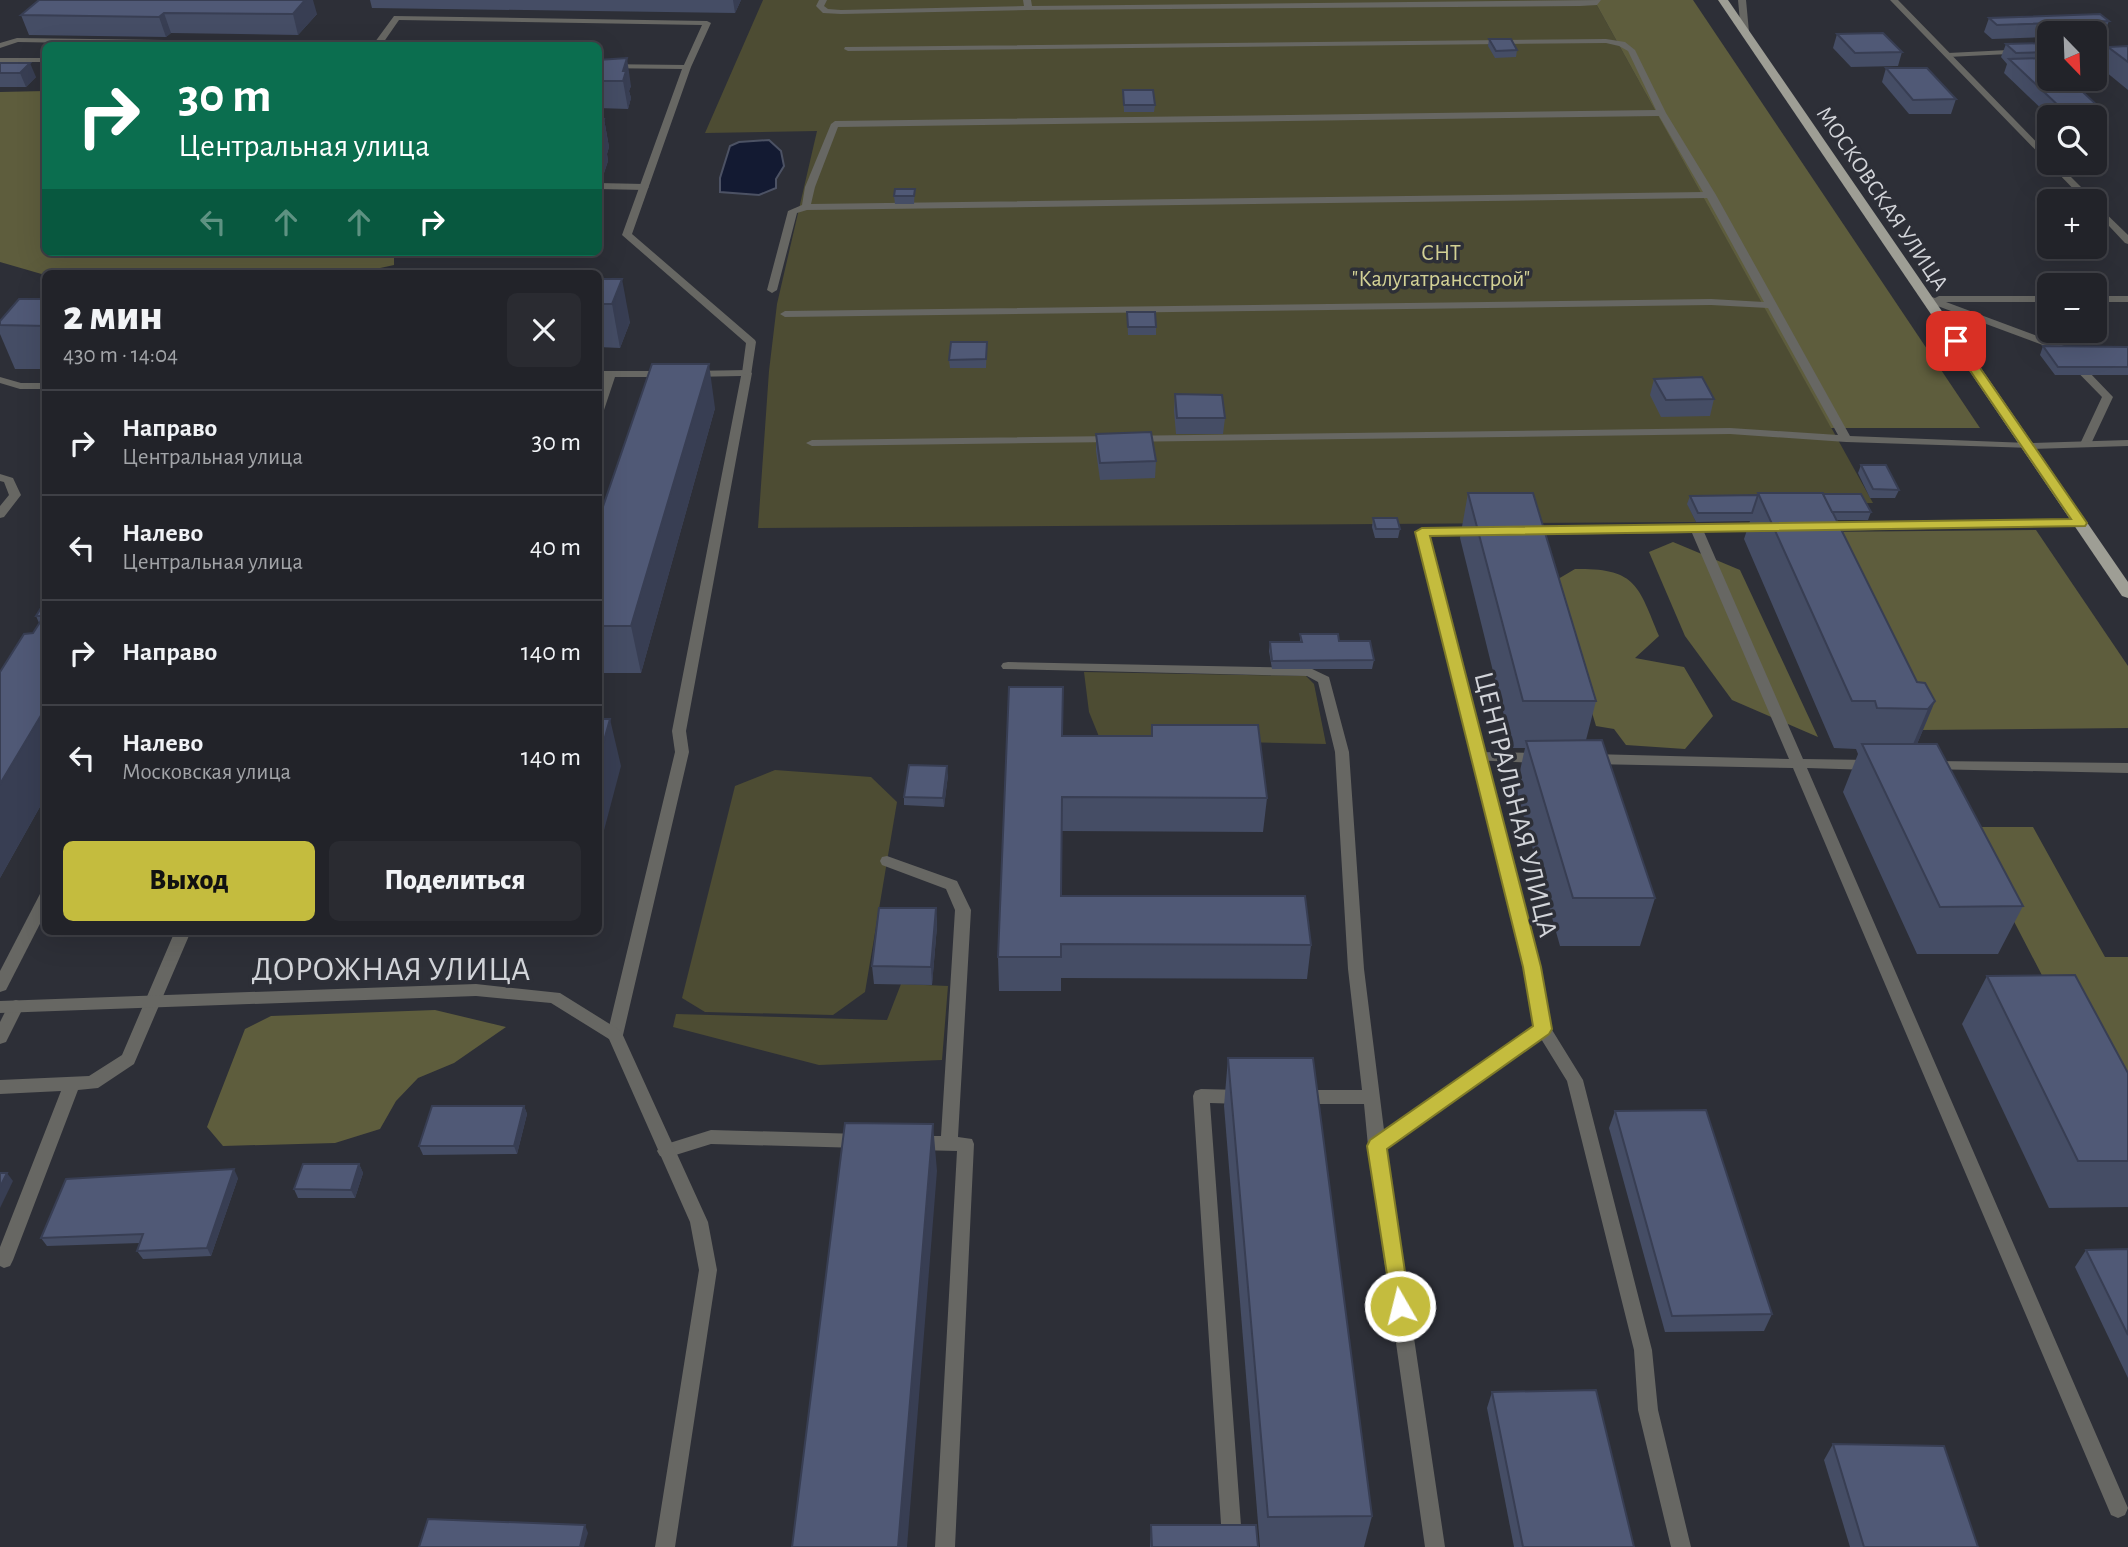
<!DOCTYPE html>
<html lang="ru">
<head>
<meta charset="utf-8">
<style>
	:root { --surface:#222329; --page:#2a2b31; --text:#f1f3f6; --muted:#a2a4a8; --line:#3f4046; --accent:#c4bc3e }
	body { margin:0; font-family:"Alegreya Sans",sans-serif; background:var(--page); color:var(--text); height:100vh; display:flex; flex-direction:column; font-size:26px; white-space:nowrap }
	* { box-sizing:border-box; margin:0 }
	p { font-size:23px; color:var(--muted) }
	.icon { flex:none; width:38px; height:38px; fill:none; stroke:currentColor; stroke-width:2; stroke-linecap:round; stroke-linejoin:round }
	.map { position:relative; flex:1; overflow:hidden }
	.drawer { position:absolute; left:42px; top:270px; width:560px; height:665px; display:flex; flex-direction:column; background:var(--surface); border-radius:10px; box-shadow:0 7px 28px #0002,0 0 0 2px var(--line) }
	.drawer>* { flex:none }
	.hud { position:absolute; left:42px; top:42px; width:560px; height:214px; border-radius:10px; box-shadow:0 7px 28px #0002,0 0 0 2px var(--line); background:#0b6e4f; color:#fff; overflow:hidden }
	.needle { width:46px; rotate:157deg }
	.tools { position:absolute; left:2037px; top:21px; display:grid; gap:14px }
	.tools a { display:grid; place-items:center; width:70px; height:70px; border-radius:10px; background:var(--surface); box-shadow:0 7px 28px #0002,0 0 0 2px var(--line); font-size:35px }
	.pin { position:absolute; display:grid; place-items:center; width:60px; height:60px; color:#fff; margin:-30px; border-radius:14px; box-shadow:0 4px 10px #0006 }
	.me { position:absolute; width:77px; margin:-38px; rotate:352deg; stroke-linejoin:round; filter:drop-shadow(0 0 5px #0008) }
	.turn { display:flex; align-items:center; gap:24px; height:147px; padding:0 21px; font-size:32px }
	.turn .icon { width:91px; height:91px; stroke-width:2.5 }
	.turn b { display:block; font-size:49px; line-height:60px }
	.lanes { display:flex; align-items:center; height:66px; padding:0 21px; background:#0003; justify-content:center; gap:35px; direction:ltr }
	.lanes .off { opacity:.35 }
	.round { display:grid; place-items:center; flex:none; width:74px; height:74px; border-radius:10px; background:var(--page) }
	.overview { display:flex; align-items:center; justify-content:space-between; height:119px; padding:0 21px }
	h1 { font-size:42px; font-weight:800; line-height:52px }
	.primary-button { display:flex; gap:14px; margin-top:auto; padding:14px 21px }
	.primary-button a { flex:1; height:80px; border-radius:10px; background:var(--accent); color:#111; font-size:28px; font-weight:800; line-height:80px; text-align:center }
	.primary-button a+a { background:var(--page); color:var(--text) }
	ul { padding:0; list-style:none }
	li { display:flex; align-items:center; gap:21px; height:105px; padding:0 21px; border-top:2px solid var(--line) }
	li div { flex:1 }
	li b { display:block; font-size:26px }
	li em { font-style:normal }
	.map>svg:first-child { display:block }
	.green { fill:#4d4c33 }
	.forest { fill:#5e5d3d }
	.water { fill:#131a32; stroke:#4c5264; stroke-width:2 }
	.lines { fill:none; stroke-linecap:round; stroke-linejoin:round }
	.service { fill:#676763; fill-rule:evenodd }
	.minor { fill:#676763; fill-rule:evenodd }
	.tertiary { fill:#676763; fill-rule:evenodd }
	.primary { fill:#9e9e95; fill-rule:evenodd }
	.wall { fill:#454d65 }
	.shaded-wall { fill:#383e53 }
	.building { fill:#505976; stroke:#383e53; stroke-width:2 }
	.route { fill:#c4bc3e; stroke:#7f7a28; stroke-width:2 }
	.labels { text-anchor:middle; stroke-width:7; stroke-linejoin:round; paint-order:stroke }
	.far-street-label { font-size:23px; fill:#d2d4d9; stroke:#2d2f37 }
	.far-park-label { font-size:23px; fill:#d3d195; stroke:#2d2f37 }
	.street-label { font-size:28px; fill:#d2d4d9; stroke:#2d2f37 }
	.near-street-label { font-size:33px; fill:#d2d4d9; stroke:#2d2f37 }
</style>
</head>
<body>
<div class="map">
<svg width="2128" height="1547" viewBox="0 0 2128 1547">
	<rect width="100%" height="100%" fill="#2d2f37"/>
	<g class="green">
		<path d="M763,0H1594L1873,503L1688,505L1696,522L758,528L769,371L777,304L817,131L705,133Z"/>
		<path d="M1084,672L1306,676L1314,684L1326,744L1100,739L1089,712Z"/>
		<path d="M775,770L871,777L897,802L865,992L833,1015L705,1012L682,998L735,786Z"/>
		<path d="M901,984L948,986L942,1060L819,1065L673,1027L676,1014L887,1020Z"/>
	</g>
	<g class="forest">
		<path d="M1594,0H1693L1980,428H1831Z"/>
		<path d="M45,91L46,252H394V265L357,273H46L45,275L0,262V92Z"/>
		<path d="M2036,530L2128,666V728L1921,730L1817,532Z"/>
		<path d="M1673,542L1740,570L1818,737L1732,700L1685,636L1649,552Z"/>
		<path d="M1575,569C1636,568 1638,585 1659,636L1635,658L1684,667L1713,716L1685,749L1626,745L1614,729L1596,726L1553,582Z"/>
		<path d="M1965,827H2033L2105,957H2128V1141Z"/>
		<path d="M435,1010L506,1027L454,1063L418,1078L396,1101L380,1129L335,1143L223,1146L207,1127L245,1029L271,1016Z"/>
	</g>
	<path class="water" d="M769,140L781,151L784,166L776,179V188L759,195L720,192V178L730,146L739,142Z"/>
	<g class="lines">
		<g class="service">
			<path d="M819,0H827L824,6L828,9L841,10L1024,6L1023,0H1031L1032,6L1601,0L1597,5L1580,6L1028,10L841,14L823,13L816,6Z"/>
			<path d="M1738,0H1746L1749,32L1745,34L1741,32Z"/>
			<path d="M394,16L707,21L711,23L691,67L687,69L683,67L702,25L399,20L381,46H372Z"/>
			<path d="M17,38L307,42L311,44L240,46L18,42L0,48V43Z"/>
			<path d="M1606,39L1625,42L1635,50L1666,113L1716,195L1850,436L2028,443L2034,446L2032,448L1846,442L1730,434L812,446L806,443L812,440L1730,428L1838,435L1768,308L1711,305L785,317L780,314L785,311L1711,299L1764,302L1707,198L807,210L797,213L777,290L772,293L767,290L788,211L802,205L805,187L831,124L835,121L1656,110L1628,51L1619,46L1606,43L848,51L844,49L845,47ZM1659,116L1703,192L811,204L815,187L838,127Z"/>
			<path d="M2049,48V52L1948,57L1944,55L1948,53Z"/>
			<path d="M598,183L644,184L649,187L644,190L598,189Z"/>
			<path d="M1928,296L1935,298L1939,296H2049V302H1946L2064,346L2113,397L2090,446H2082L2080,444L2102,397L2056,350L1924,301L1923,299Z"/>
			<rect x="2095" y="296" width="33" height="6"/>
			<path d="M747,370L752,373L686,731L689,752L623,1035L621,1039L615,1041L609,1039L607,1035L675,752L672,731L741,376L691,377L686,374L691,371Z"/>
			<path d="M598,371H667L672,374L667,377H615L604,410L598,413V393L604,377H598Z"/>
			<path d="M0,377L21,383H46V389H20L0,383Z"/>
			<path d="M0,474L13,478L21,495L4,517L0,518V506L9,495L4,482L0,481Z"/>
			<path d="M2080,519L2086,523L2084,526L1823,531L1817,527L1823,523Z"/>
			<path d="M1764,524L1768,525L1770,528L1768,531L1704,532L1803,759L1871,760L1878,765L1871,770L1807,768L2128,1508L2125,1515L2118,1518L2111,1515L1793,768L1591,764L1584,759L1591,754L1789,759L1692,533L1525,535L1521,534L1519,531L1521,528Z"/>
			<path d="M1480,527L1484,528L1486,531L1484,534L1422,536L1416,532L1422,528Z"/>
			<path d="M1008,662L1310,668L1329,677L1349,752L1364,969L1386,1146L1383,1151L1377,1153L1371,1151L1368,1146L1364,1104H1301L1295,1102L1293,1097L1295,1092L1301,1090H1362L1348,969L1335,752L1318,682L1307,676L1003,669L1001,666L1003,663Z"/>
			<path d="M1477,752L1539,753L1546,758L1539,763L1472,760L1470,757Z"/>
			<path d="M1930,761L2128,763V773L1925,769L1923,766Z"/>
			<path d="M887,856L957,881L971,910L958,1137L972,1139L974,1144L955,1547H935L957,1151L916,1150L910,1148L908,1143L910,1138L916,1136H941L955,910L946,889L882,865L880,861L882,857Z"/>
			<path d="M46,891V912L6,990L0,992V971L41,892Z"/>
			<path d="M175,931H191L134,1064L98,1088L78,1090L13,1260L10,1266L4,1268L0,1266V1247L61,1091L0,1094V1080L89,1076L122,1055Z"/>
			<path d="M16,1000L22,1002L24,1006L6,1042L0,1044V1022L10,1002Z"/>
			<path d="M1543,1023L1549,1025L1583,1080L1652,1350L1658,1410L1691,1547H1671L1638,1410L1634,1350L1567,1081L1535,1029L1537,1025Z"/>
			<path d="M1201,1089L1242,1090L1248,1092L1250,1097L1248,1102L1242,1104L1210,1103L1242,1539L1237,1547L1225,1546L1222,1539L1193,1096L1195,1091Z"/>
			<path d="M711,1130L861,1134L867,1136L869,1141L867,1146L861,1148L711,1144L666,1158L660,1156L657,1151L660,1146Z"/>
		</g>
		<g class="minor">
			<path d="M1890,0H1898L2049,155V163H2057L2095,201H2085Z"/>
			<rect x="0" y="58" width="46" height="4"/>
			<path d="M598,64L687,65L691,67L632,234L755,340L756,342L751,375L747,376L742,373L746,343L622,235L682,69L598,68Z"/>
			<path d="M2095,203L2128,235V244L2125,243L2095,211Z"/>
			<path d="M2128,440V446L2028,449L2022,446L2028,443Z"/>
			<path d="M1422,528L1428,532L1540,967L1551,1029L1549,1033L1386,1149L1445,1547H1425L1368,1146L1371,1141L1535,1027L1524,967L1416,532Z"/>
		</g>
		<path class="tertiary" d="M476,984L560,993L621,1031L708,1222L717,1270L675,1547H655L699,1270L690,1222L609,1039L551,1003L476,996L0,1013V1001Z"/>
		<path class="primary" d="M1718,0H1728L2128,582V598L2122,596Z"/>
	</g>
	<g class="wall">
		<path d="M39,0L317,14L298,35L171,33L166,37L29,35L21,15Z"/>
		<path d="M370,0H741L735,13L372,8Z"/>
		<path d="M1989,18L2109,21L2103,35H2095V33H2049V37L1992,39L1984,32Z"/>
		<path d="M1837,34L1902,52L1898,66L1851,67L1833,48Z"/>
		<path d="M1489,39L1517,50L1516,57L1495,58L1488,46Z"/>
		<path d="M2049,43V79L2100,108L2095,122V117H2050L2004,73L2007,64L2001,57L2006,44Z"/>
		<path d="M2128,46V90L2100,67L2108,47Z"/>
		<path d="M598,60L631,86L629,91L631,98L628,109L598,108Z"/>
		<path d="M0,63L36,77L26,87H0Z"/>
		<path d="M1886,68L1956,99L1951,114H1909L1882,82Z"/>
		<path d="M1123,90L1155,105L1154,112H1124Z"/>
		<path d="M598,119H604L609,147L607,154L608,161L604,173H598Z"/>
		<path d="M915,189L914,204H895L894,196Z"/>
		<path d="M598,279L630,322L620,348L598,347Z"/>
		<path d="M46,299V369H15L0,334V321Z"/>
		<path d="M1127,312L1156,327V335H1128Z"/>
		<path d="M987,342L986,368H950L949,360Z"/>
		<path d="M2043,346L2128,347V375H2055L2040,355Z"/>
		<path d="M1654,379L1714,399L1710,416L1661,417L1650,395Z"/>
		<path d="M1175,394L1225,418L1223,434H1176L1174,411Z"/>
		<path d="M715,408L641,673H598V521Z"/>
		<path d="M1096,434L1156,461L1155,478L1100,480L1096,451Z"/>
		<path d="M1861,465L1899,490L1895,498H1870L1858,473Z"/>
		<path d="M1468,493L1596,701L1586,740L1655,898L1640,946H1560L1516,789L1525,748H1512L1460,538Z"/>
		<path d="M1758,493L1823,494L1871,512L1868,520H1836L1917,682L1935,701L1917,744L2023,906L1998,954H1917L1843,792L1858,754L1856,749L1834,748L1744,539L1750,521L1696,522L1687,504L1690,496L1758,495Z"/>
		<path d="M1373,518L1400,529L1398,538H1375L1372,527Z"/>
		<path d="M46,600V796L0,878V672L33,633L39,623L36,616Z"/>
		<path d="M1300,634L1339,641L1374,660L1372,669H1272L1269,651L1270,642H1300Z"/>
		<path d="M1152,725L1267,798L1263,832L1062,831L1061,896L1311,945L1307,979L1061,978V991H999L998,957L1063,736H1152Z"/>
		<path d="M948,775L944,807L904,805V797Z"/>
		<path d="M936,908L937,926L932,985L874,984L872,966Z"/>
		<path d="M1987,976L2128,1073V1207L2049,1208L1962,1024Z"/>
		<path d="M1228,1058L1372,1516L1364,1547H1260L1224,1106Z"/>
		<path d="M524,1106L527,1114L517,1154L423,1155L419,1146Z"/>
		<path d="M1615,1111L1772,1314L1764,1331L1665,1332L1609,1128Z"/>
		<path d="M359,1164L363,1173L355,1198H298L294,1189Z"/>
		<path d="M238,1178L211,1256L143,1259L137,1251L140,1243L47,1246L41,1238Z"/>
		<path d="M2128,1249V1378L2075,1267L2086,1250Z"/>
		<path d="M1492,1392L1634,1547H1514L1487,1408Z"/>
		<path d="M1833,1444L1978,1547H1850L1824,1460Z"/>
		<path d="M1151,1525L1258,1547H1150Z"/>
	</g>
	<g class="shaded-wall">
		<path d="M305,0H313L317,14L298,35L293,14Z"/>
		<path d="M733,0H741L735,13Z"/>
		<path d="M164,13L171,33L166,37L159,17Z"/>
		<path d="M627,58L631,86L629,91L631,98L628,109L623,81V71Z"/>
		<path d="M30,63L36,77L26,87L20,73Z"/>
		<path d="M604,119L609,147L607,154L608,161L604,173L599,144V133Z"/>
		<path d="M622,279L630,322L620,348L612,304Z"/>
		<path d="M709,364L715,408L641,673L631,626Z"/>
		<path d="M1935,701L1915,749L1908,756L1928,709Z"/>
		<path d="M46,707V796L0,878V784Z"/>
		<path d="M610,719L621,766L598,853V762Z"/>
		<path d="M947,766L948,775L944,807L943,798Z"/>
		<path d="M936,908L937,926L932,985L931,967Z"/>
		<path d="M524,1106L527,1114L517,1154L514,1146Z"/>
		<path d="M933,1124L937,1171L907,1547H898Z"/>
		<path d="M359,1164L363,1173L355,1198L351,1190Z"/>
		<path d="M234,1169L238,1178L211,1256L207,1248Z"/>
		<path d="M7,1173L13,1181L0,1208V1187Z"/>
		<path d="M585,1525L588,1533L584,1547H580Z"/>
	</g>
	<g class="building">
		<path d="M39,0H305L293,14L164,13L159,17L21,15Z"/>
		<path d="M2100,14L2109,21L1997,25L1989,18Z"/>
		<path d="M1883,33L1902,52L1855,53L1837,34Z"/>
		<path d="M1489,39H1511L1517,50L1496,51Z"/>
		<path d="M2049,43V52L2016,53L2006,44Z"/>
		<path d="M2128,46V62L2108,47Z"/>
		<path d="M627,58L623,71H626L623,81H598V60Z"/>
		<path d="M2046,58L2049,61V79H2069L2100,108L2062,109L2009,59Z"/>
		<path d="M0,63H30L20,73H0Z"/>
		<path d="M1886,68H1927L1956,99L1913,100Z"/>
		<path d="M1123,90H1153L1155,105H1124Z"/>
		<path d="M598,119H604L599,133H603L599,144Z"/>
		<path d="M895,189H915L914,196H894Z"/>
		<path d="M598,279H622L612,304H598Z"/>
		<path d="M19,299H46V326L0,325V321Z"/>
		<path d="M1127,312H1155L1156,327H1128Z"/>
		<path d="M951,342H987L986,359L949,360Z"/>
		<path d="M2043,346L2128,347V367H2058Z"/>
		<path d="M652,364H709L631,626H598V521Z"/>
		<path d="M1702,377L1714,399L1666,400L1654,379Z"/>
		<path d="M1175,394L1222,395L1225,418H1177Z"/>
		<path d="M1151,432L1156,461L1100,463L1096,434Z"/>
		<path d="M1861,465H1886L1899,490L1873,489Z"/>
		<path d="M1468,493H1533L1596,701H1523Z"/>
		<path d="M1758,493H1823L1917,682L1925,683L1935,701L1928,709L1877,708L1875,701H1852Z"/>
		<path d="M1823,494H1861L1871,512H1832Z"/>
		<path d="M1758,495L1752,513H1698L1690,496Z"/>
		<path d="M1373,518H1397L1400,529H1376Z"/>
		<path d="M46,600V707L0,784V672L24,634L33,633L44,616H36Z"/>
		<path d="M1300,634H1338L1339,641H1370L1374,660L1272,661L1270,642H1302Z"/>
		<path d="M1009,687H1063L1062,736H1152V725H1258L1267,798L1062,797L1061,896H1305L1311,945L1061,944V957H998Z"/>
		<path d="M598,719H610L598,762Z"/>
		<path d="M1602,740L1655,898H1573L1526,741Z"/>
		<path d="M1862,744H1937L2023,906L1940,907Z"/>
		<path d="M909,765L947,766L943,798L904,797Z"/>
		<path d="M879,908H936L931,967L872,966Z"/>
		<path d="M2075,975L2128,1073V1161H2078L1987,976Z"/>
		<path d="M1228,1058H1313L1372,1516L1268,1517Z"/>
		<path d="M432,1106H524L514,1146H419Z"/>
		<path d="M1706,1110L1772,1314L1672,1316L1615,1111Z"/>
		<path d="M845,1123L933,1124L898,1547H792Z"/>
		<path d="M303,1164H359L351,1190L294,1189Z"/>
		<path d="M234,1169L207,1248L137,1251L143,1234L41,1238L66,1179Z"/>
		<path d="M0,1173H7L0,1187Z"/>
		<path d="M2128,1249V1335L2086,1250Z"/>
		<path d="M1596,1390L1634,1547H1523L1492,1392Z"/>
		<path d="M1833,1444L1944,1446L1978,1547H1864Z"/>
		<path d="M428,1519L585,1525L580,1547H419Z"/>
		<path d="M1151,1525H1256L1258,1547H1152Z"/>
	</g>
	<path class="route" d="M1956,337L1960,339L2087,523L2085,526L1430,536L1541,967L1552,1029L1549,1034L1387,1149L1410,1306L1407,1313L1400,1316L1393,1313L1367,1146L1370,1140L1533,1026L1523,967L1415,532L1422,528L2071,519L1950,341Z"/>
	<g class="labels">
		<g class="far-street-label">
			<text transform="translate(1883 198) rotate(56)" y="8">МОСКОВСКАЯ УЛИЦА</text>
		</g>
		<g class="far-park-label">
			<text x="1441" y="260">СНТ<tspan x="1441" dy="26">"Калугатрансстрой"</tspan></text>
		</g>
		<g class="street-label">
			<text transform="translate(1517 804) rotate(76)" y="10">ЦЕНТРАЛЬНАЯ УЛИЦА</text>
		</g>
		<g class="near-street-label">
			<text x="391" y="980">ДОРОЖНАЯ УЛИЦА</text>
		</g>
	</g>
</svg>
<div class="tools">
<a><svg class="needle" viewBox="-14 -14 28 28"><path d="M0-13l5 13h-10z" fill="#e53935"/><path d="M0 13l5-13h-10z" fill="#a2a4a8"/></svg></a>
<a><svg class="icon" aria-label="search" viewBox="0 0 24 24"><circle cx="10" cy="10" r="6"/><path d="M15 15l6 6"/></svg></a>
<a>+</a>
<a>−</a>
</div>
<div class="pin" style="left:1956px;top:341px;background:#d93025"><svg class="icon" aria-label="arrive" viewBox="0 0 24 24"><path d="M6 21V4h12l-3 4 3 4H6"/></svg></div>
<svg class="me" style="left:1400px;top:1306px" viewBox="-20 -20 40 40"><circle r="17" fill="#c4bc3e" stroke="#fff" stroke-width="3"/><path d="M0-11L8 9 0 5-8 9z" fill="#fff"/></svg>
<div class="hud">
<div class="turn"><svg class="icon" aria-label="right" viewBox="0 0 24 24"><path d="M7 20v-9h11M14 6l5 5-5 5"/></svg><div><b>30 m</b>Центральная улица</div></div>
<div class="lanes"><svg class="icon off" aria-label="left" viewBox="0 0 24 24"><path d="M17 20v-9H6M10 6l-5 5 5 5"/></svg><svg class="icon off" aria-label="ahead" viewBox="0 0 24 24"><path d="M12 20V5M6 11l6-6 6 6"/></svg><svg class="icon off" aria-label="ahead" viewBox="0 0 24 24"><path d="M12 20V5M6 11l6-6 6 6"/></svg><svg class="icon" aria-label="right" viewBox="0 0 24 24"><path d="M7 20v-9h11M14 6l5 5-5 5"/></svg></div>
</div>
<section class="drawer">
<div class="overview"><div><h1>2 мин</h1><p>430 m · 14:04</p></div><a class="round"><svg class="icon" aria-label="close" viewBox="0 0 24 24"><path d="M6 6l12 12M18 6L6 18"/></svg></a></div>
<ul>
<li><svg class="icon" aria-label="right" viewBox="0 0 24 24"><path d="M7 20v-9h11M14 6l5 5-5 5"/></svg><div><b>Направо</b><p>Центральная улица</p></div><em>30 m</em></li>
<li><svg class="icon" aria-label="left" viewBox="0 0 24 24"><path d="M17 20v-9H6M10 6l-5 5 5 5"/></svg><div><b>Налево</b><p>Центральная улица</p></div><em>40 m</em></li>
<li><svg class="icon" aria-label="right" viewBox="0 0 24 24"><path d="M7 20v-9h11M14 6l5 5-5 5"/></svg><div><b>Направо</b></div><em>140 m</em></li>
<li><svg class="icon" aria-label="left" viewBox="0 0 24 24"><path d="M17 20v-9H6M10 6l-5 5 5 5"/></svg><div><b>Налево</b><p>Московская улица</p></div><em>140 m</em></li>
</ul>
<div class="primary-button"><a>Выход</a><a>Поделиться</a></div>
</section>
</div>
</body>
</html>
